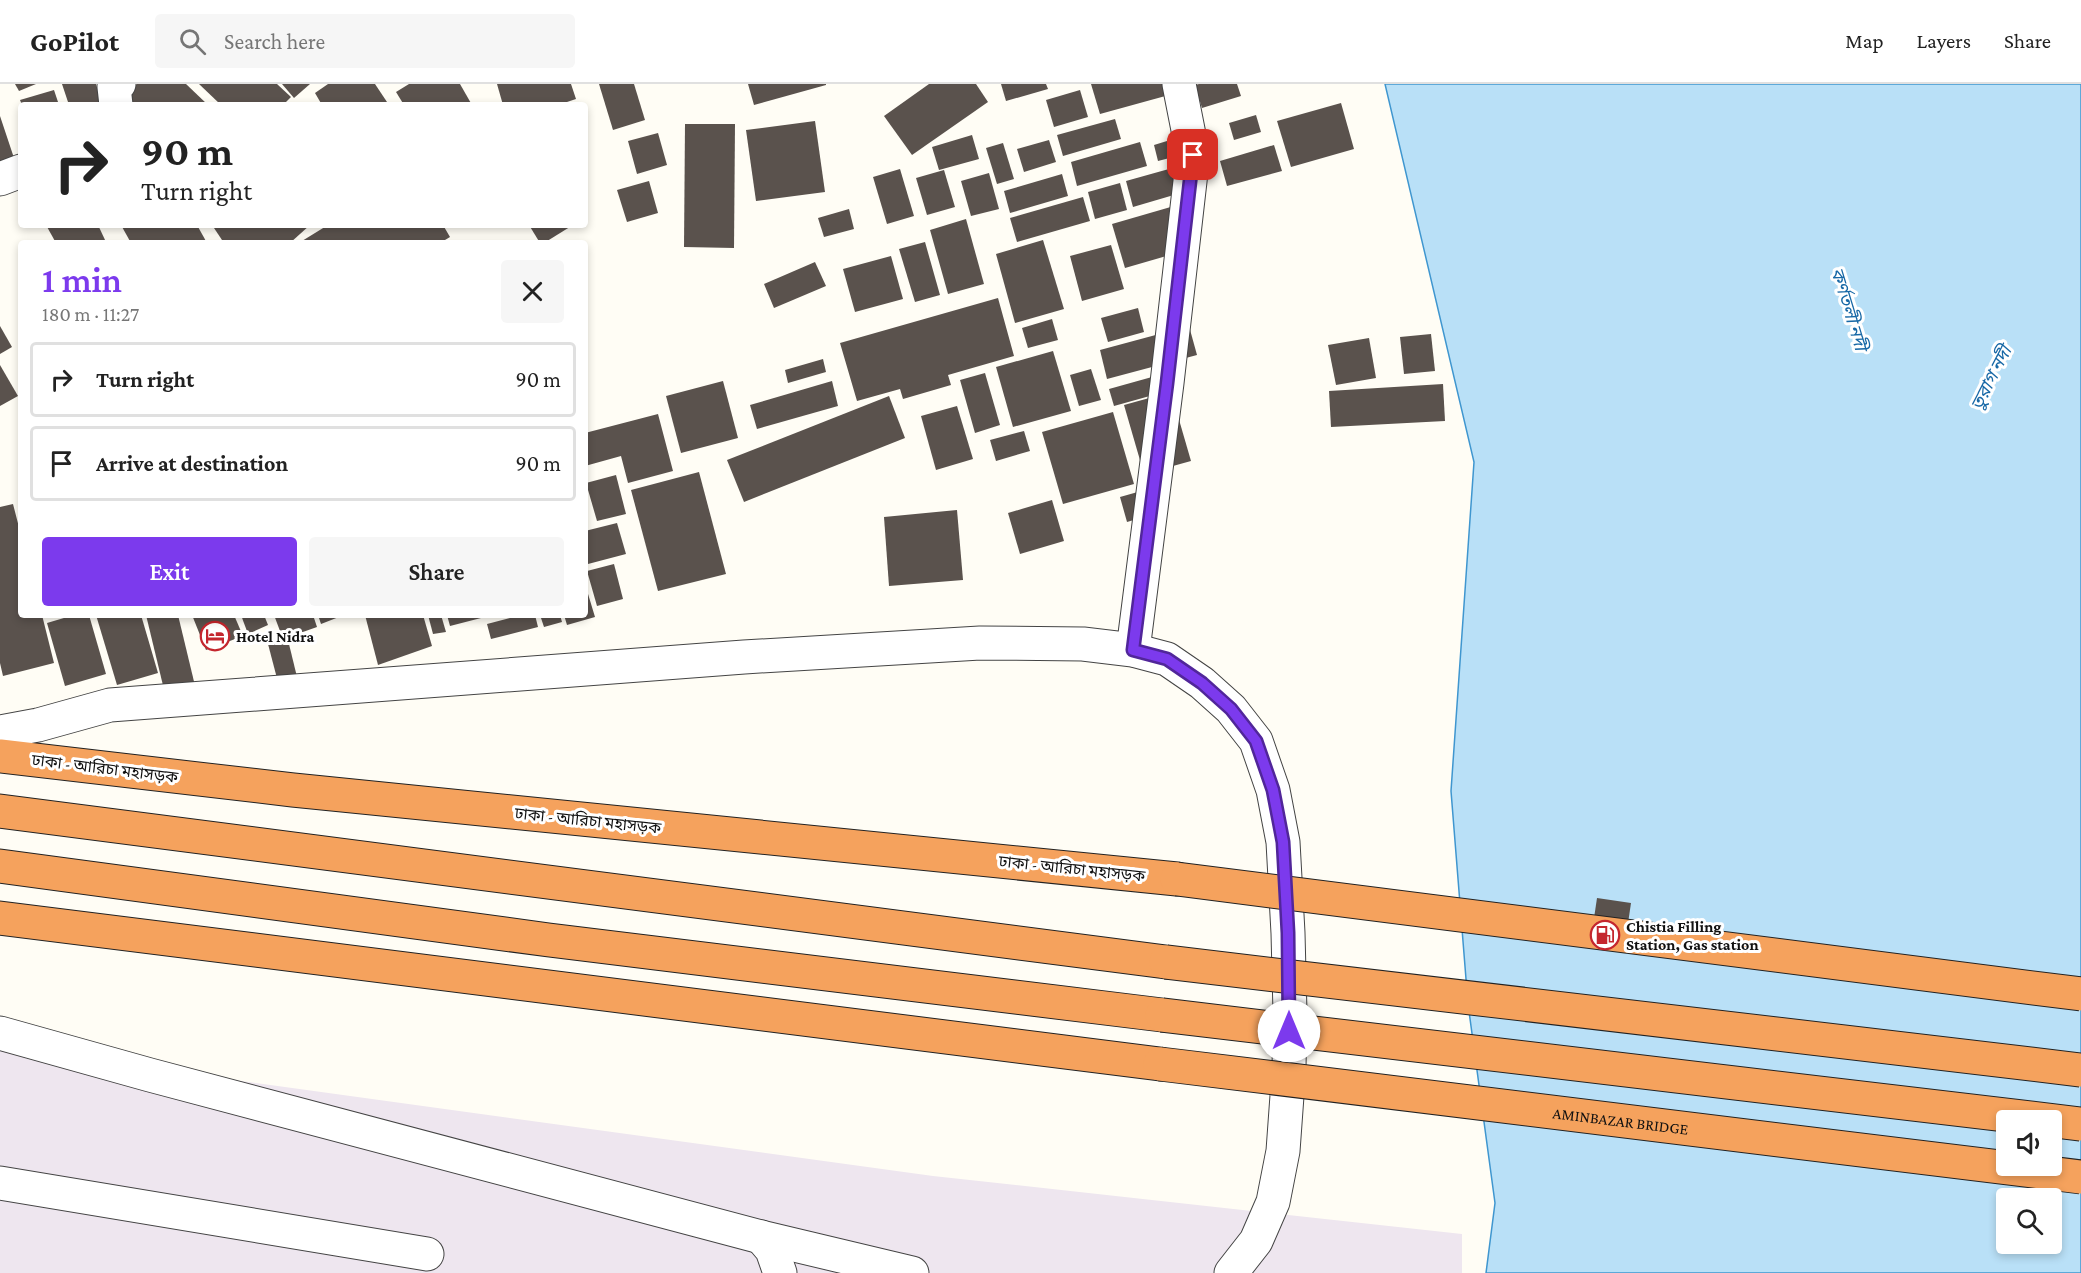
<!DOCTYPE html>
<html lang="en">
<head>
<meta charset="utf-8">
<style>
	:root { --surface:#fff; --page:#f6f6f6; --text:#222; --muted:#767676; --line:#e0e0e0; --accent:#7c3aed }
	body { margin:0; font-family:"Crimson Pro","Noto Sans Bengali",serif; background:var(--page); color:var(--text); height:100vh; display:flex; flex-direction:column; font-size:22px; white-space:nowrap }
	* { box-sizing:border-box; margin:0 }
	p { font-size:20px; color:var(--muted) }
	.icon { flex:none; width:33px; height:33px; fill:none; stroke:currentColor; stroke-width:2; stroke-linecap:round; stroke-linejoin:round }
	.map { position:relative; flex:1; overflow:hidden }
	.details { position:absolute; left:18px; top:156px; width:570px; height:378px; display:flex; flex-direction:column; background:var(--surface); border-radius:6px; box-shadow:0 3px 9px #0003 }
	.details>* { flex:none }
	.guide { position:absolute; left:18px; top:18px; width:570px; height:126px; border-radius:6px; box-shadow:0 3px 9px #0003; background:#fff; color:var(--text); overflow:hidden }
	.buttons { position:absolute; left:1996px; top:1026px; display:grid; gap:12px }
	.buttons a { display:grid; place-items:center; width:66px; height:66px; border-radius:6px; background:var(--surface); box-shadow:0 3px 9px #0003; font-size:30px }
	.pin { position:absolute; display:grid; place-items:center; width:51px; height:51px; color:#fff; margin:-26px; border-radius:12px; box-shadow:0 3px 9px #0006 }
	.me { position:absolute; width:66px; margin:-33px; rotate:0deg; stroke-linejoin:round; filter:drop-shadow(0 0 4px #0008) }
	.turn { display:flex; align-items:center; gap:21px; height:126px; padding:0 24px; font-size:27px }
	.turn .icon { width:78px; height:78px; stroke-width:2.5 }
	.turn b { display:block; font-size:42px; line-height:51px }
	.round { display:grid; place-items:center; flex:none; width:63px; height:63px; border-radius:6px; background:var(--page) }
	.head { display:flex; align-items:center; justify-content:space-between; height:102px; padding:0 24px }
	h1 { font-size:36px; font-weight:600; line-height:45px; color:var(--accent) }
	.primary-button { display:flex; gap:12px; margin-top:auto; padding:12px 24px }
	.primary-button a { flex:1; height:69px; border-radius:6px; background:var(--accent); color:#fff; font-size:24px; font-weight:600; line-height:69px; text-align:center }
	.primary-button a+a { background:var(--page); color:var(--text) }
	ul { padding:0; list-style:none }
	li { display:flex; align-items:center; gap:18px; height:75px; margin:0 12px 9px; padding:0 12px; border:3px solid var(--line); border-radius:6px }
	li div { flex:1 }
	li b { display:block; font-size:22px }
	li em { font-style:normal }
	header { display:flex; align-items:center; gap:36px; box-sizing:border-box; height:84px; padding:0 30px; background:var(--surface); border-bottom:2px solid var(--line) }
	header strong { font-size:28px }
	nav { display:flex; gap:33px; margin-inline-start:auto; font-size:21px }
	.search { width:420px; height:54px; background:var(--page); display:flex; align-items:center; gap:15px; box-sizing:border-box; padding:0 21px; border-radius:6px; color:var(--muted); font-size:22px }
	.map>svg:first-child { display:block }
	.industrial { fill:#eee6ef }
	.water { fill:#b9e0f7; stroke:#3f96cf; stroke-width:1.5; fill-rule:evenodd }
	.building { fill:#5a524d }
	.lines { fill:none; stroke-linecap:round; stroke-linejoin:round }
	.minor-casing { stroke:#444; stroke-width:35 }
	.highway-casing { stroke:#222; stroke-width:35 }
	.minor { stroke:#fff; stroke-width:33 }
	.highway { stroke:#f5a25d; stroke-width:33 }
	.highway-bridge-casing { stroke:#222; stroke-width:35; stroke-linecap:butt }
	.highway-bridge { stroke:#f5a25d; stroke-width:33 }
	.route-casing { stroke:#51269a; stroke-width:15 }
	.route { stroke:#7c3aed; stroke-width:10 }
	.labels { text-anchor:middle; stroke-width:6; stroke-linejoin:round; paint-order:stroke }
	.poi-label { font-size:16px; font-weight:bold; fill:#111; stroke:#fff; text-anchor:start }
	.street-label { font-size:16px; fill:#111; stroke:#fff }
	.water-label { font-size:18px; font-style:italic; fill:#1768a6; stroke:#fff }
</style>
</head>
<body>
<header>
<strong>GoPilot</strong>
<div class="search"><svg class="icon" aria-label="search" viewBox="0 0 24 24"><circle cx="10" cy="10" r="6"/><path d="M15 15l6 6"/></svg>Search here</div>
<nav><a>Map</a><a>Layers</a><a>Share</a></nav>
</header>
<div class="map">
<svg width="2081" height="1189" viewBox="0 0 2081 1189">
	<rect width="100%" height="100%" fill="#fffdf5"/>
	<path class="industrial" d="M0,964L933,1092L1462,1150V1189H0Z"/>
	<path class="water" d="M1385,0H2081V1189H1486L1495,1119L1468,920L1451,707L1474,378ZM2007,1036H2052V1082H2007ZM2007,1114H2052V1160H2007Z"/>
	<g class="building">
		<path d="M15,0H36L19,7Z"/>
		<path d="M62,0H96L102,21H69Z"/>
		<path d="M137,0H186L208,21H132L124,9Z"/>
		<path d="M199,0H277L291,13L283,21H221Z"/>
		<path d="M282,0H310L294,14Z"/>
		<path d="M328,0H375L389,21H322L315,9Z"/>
		<path d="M409,0H460L472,21H404L396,8Z"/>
		<path d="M497,0H571L576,15L558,21H503Z"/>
		<path d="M599,0H634L645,36L613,46Z"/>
		<path d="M748,0H826V1L754,21Z"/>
		<path d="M929,0H976L988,18L912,71L884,32Z"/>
		<path d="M1001,0H1046L1048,5L1006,17Z"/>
		<path d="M1091,0H1166L1169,11L1100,30Z"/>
		<path d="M1199,0H1237L1241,12L1202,24L1195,1Z"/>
		<path d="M54,6L59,21H22L20,16Z"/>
		<path d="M1080,6L1088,33L1054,43L1046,16Z"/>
		<path d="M1341,19L1354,65L1291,83L1277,37Z"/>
		<path d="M1256,31L1261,48L1234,56L1229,39Z"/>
		<path d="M0,32L14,74L0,79Z"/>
		<path d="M1115,35L1121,55L1063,72L1057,51Z"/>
		<path d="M815,37L825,108L756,117L746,46Z"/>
		<path d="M685,40H735L734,164L684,163Z"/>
		<path d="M658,49L667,81L637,90L628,57Z"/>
		<path d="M972,51L979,75L939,86L932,63Z"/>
		<path d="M1180,53L1185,70L1158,77L1154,61Z"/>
		<path d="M1049,56L1056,78L1024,88L1017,65Z"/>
		<path d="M1140,58L1147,82L1077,102L1071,78Z"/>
		<path d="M1003,59L1014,95L997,100L986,64Z"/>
		<path d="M1274,61L1282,87L1227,102L1220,77Z"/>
		<path d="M1176,83L1184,108L1133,123L1126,97Z"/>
		<path d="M900,85L914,132L887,140L873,93Z"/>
		<path d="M944,86L955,123L927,131L916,94Z"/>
		<path d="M989,89L999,125L971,132L961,97Z"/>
		<path d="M1062,90L1068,112L1010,129L1004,107Z"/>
		<path d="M649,97L658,129L627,138L617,106Z"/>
		<path d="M1120,99L1127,126L1095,135L1088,108Z"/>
		<path d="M1083,113L1090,137L1017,158L1010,134Z"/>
		<path d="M1181,120L1194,164L1125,184L1112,140Z"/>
		<path d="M849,125L854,145L824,153L818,134Z"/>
		<path d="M966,135L984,200L948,210L930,146Z"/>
		<path d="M46,141H98L106,158L56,159Z"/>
		<path d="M121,141H197L207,159H131Z"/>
		<path d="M212,141H310L290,159H224Z"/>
		<path d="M328,141H443L450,153L440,159H303L302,157Z"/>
		<path d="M529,141H573L544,159H540Z"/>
		<path d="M1043,156L1064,225L1015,239L996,170Z"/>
		<path d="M925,158L940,211L915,218L899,165Z"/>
		<path d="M1111,161L1124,205L1082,217L1070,172Z"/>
		<path d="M891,172L903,215L855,228L843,185Z"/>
		<path d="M815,178L826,202L774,224L764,200Z"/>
		<path d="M998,214L1014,272L948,291L951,301L903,315L900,305L857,317L840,259Z"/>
		<path d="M1138,224L1144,248L1108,258L1101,234Z"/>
		<path d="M1052,235L1058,256L1028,264L1022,244Z"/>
		<path d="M0,242L12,263L0,270Z"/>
		<path d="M1189,242L1197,271L1107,295L1100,266Z"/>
		<path d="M1431,250L1435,287L1404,290L1400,253Z"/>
		<path d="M1369,254L1376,294L1336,301L1328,261Z"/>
		<path d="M1053,267L1071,327L1013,343L996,283Z"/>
		<path d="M823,275L826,288L788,299L785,286Z"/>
		<path d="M0,281L18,312L0,322Z"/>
		<path d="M1091,285L1101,316L1079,322L1070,291Z"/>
		<path d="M1177,286L1182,303L1114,322L1109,305Z"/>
		<path d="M985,289L1000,341L975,349L960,296Z"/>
		<path d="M723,297L738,354L681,369L666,312Z"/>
		<path d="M832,297L838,322L757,345L750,321Z"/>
		<path d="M1443,300L1445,337L1331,343L1329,307Z"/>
		<path d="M1171,308L1191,377L1144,390L1124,321Z"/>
		<path d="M889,312L905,354L744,418L727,376Z"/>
		<path d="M957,322L973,375L936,386L921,332Z"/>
		<path d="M1113,328L1134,400L1063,420L1042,348Z"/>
		<path d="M658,330L673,387L628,399L621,372L585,382V349Z"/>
		<path d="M1024,347L1030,367L996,377L990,356Z"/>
		<path d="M699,388L726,490L658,507L631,406Z"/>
		<path d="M616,391L626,430L597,437L586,399Z"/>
		<path d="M1159,402L1165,427L1127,438L1120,413Z"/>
		<path d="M1052,416L1064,457L1020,470L1008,429Z"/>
		<path d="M13,420L21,451V531H42L54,579L3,592L0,579V423Z"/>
		<path d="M957,426L963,496L889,502L884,433Z"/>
		<path d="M617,439L626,470L588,480L585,469V447Z"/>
		<path d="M614,480L623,515L597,522L587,487Z"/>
		<path d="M585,500L595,533L567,541L564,531H585Z"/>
		<path d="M74,531H89L106,590L65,602L47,539Z"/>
		<path d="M96,531H141L158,589L117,601Z"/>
		<path d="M146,531H178L197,610L167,618Z"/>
		<path d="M192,531H234L243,552L206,566Z"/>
		<path d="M241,531H264L268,541L248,550Z"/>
		<path d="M274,531H313L317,543L283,555Z"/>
		<path d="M318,531H344L321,540Z"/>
		<path d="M365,531H423L432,562L378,581Z"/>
		<path d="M428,531H441L446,548L433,550Z"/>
		<path d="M447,531H481V534L450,542Z"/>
		<path d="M522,531H535L538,543L491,555L487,540Z"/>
		<path d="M540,531H560L562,538L544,543Z"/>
		<path d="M288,556L298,597L279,602L268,560Z"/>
		<path d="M1597,814L1631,819L1627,846L1593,841Z"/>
	</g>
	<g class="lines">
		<g class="minor-casing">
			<g id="minor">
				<path d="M116,21L114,3L119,0"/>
				<path d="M0,95L21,87"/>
				<path d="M1133,566L1167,299L1193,71L1179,0"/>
				<path d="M0,648L38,641L110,621L744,573L980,559L1083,560L1133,566L1167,575L1202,599L1231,625L1256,657L1273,706L1283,758L1288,849L1290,929L1289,984L1283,1067L1273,1118L1256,1157L1231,1189"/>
				<path d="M0,949L150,991L761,1153L912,1189"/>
				<path d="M0,1099L427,1170"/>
				<path d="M761,1153L772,1166L780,1189"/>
			</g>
		</g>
		<g class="highway-casing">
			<g id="highway">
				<path d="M0,672L293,706L1177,795"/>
				<path d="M0,727L1166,878"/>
				<path d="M0,782L549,856L1162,931"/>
				<path d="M0,834L1160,980"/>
			</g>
		</g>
		<use href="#minor" class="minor"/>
		<use href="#highway" class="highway"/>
		<g class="highway-bridge-casing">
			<g id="highway-bridge">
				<path d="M1177,795L2081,910"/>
				<path d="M1166,878L2081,986"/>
				<path d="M1162,931L2081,1040"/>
				<path id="s1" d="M1160,980L2081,1093"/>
			</g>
		</g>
		<use href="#highway-bridge" class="highway-bridge"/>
	</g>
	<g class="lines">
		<g class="route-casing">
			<path id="route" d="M1193,71L1167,299L1133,566L1167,575L1202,599L1231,625L1256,657L1273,706L1283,758L1288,849L1289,947"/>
		</g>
		<use href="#route" class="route"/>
	</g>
	<defs>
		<g id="hotel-ring" transform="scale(1.5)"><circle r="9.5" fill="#fff" stroke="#c4262e" stroke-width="1.5"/><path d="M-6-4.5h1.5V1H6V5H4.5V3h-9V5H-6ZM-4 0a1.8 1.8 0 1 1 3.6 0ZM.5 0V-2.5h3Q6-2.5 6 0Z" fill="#c4262e"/></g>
		<g id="fuel-ring" transform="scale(1.5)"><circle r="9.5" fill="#fff" stroke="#c4262e" stroke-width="1.5"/><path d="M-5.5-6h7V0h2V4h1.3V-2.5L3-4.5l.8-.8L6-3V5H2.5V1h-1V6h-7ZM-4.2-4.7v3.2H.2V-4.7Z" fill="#c4262e"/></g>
	</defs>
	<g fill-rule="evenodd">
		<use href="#hotel-ring" x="215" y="552"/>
		<use href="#fuel-ring" x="1605" y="851"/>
	</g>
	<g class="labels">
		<g class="poi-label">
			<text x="236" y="558">Hotel Nidra</text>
			<text x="1626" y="848">Chistia Filling<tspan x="1626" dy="18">Station, Gas station</tspan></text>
		</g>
		<g class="street-label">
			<text transform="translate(105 684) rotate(7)" y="6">ঢাকা - আরিচা মহাসড়ক</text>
			<text transform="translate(588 736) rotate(6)" y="6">ঢাকা - আরিচা মহাসড়ক</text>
			<text transform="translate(1072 784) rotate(6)" y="6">ঢাকা - আরিচা মহাসড়ক</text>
			<text dy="6" stroke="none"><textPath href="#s1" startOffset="464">AMINBAZAR BRIDGE</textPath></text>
		</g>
		<g class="water-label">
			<text transform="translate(1849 225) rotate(73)" y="6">কর্ণতলী নদী</text>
			<text transform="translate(1991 294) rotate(-63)" y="6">তুরাগ নদী</text>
		</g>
	</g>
</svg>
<div class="buttons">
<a><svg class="icon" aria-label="sound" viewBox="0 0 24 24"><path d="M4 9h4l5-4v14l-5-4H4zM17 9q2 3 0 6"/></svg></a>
<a><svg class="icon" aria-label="search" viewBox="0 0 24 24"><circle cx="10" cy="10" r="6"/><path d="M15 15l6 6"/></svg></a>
</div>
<div class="pin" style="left:1193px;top:71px;background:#d93025"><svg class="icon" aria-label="arrive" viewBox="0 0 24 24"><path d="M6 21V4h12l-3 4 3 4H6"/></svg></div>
<svg class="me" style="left:1289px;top:947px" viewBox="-20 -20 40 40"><circle r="19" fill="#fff"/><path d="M0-13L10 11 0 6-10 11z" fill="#7c3aed"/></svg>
<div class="guide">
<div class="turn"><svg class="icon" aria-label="right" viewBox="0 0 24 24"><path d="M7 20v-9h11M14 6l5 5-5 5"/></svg><div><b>90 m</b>Turn right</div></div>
</div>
<section class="details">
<div class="head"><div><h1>1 min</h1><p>180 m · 11:27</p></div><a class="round"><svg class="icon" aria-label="close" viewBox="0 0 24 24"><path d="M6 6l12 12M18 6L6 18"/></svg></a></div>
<ul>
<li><svg class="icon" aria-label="right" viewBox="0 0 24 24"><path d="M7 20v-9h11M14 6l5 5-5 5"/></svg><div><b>Turn right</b></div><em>90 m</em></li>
<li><svg class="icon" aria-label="arrive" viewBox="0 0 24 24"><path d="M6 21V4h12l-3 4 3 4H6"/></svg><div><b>Arrive at destination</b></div><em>90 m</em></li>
</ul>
<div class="primary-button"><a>Exit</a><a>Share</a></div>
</section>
</div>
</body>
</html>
